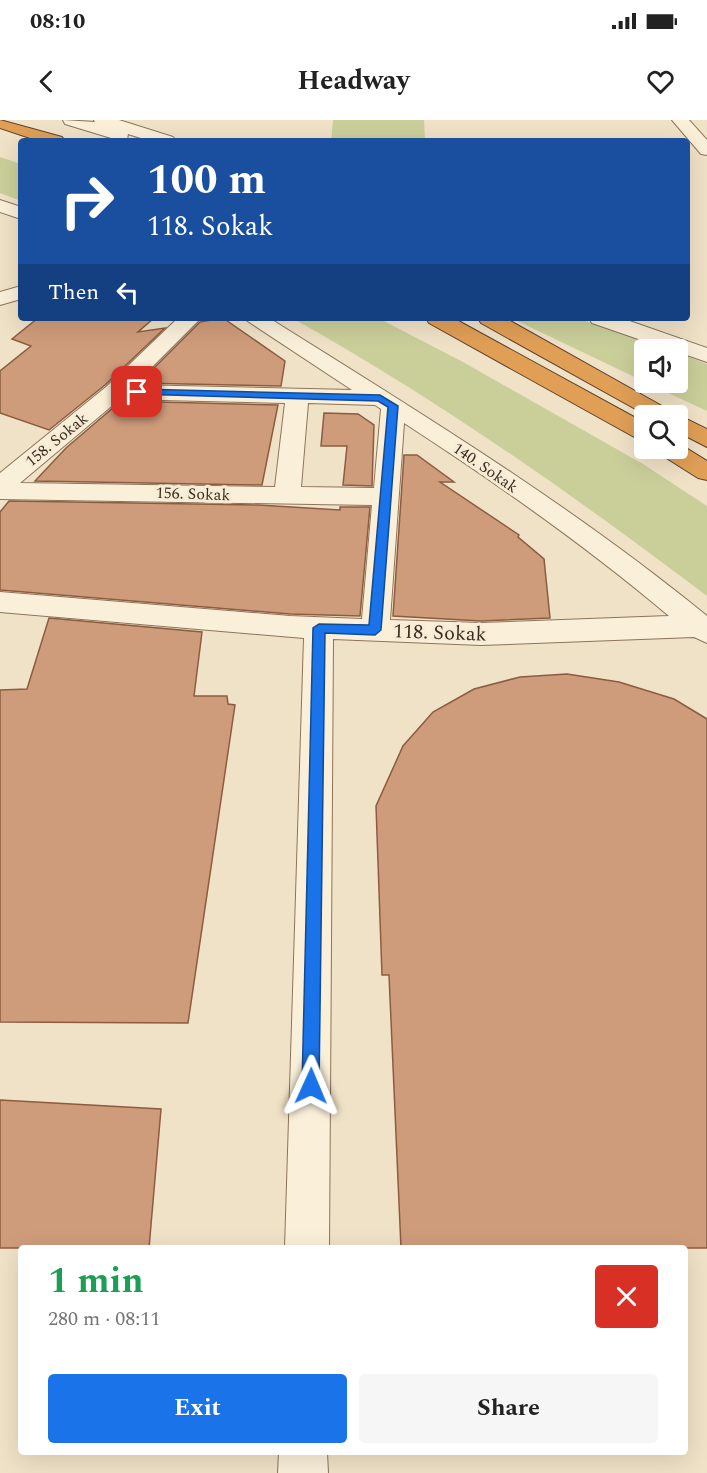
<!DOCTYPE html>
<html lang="en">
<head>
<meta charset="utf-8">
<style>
	:root { --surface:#fff; --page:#f6f6f6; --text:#222; --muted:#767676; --accent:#1a73e8 }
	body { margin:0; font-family:Spectral,serif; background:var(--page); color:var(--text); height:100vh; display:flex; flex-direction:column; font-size:22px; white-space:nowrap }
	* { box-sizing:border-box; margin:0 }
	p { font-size:20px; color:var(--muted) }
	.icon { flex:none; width:33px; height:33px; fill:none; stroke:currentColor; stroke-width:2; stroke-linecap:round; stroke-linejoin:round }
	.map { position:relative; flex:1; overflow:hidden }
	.details { position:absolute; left:18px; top:1125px; width:670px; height:210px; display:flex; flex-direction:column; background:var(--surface); border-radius:6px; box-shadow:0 6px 24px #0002 }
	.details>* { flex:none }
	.guide { position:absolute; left:18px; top:18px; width:672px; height:183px; border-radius:6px; box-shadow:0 6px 24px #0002; background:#1a4fa0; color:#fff; overflow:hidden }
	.buttons { position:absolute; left:634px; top:219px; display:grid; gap:12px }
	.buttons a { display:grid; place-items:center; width:54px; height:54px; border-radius:6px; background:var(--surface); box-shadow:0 6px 24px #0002; font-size:30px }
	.pin { position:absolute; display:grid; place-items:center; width:51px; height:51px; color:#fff; margin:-26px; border-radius:12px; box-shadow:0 3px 9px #0006 }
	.me { position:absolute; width:66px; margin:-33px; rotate:1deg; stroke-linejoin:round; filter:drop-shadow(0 0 4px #0008) }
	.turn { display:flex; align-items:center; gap:21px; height:126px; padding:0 30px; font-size:27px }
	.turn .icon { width:78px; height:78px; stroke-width:2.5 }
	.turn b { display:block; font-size:42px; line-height:51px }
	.then { display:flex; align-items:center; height:57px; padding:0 30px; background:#0003; gap:12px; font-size:22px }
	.round { display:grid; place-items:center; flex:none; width:63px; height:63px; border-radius:6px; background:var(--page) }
	.head { display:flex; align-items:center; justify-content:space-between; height:102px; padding:0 30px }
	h1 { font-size:36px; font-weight:700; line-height:45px; color:#1e9e55 }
	.button { display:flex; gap:12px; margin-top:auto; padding:12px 30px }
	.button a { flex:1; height:69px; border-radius:6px; background:var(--accent); color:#fff; font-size:24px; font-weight:700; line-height:69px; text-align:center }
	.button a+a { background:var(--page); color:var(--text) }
	.status { display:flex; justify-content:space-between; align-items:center; height:42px; padding:0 30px; background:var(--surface); direction:ltr }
	.status svg { height:16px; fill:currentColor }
	header { display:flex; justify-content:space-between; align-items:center; height:78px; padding:0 30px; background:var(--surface); font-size:27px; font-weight:700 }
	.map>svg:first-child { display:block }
	.green { fill:#cacf9a }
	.building { fill:#cf9c7b; stroke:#8c5c40; stroke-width:1.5 }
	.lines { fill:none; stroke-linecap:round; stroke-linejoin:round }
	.minor-casing { stroke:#8c745b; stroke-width:2 }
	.highway-casing { stroke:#5a422f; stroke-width:2 }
	.minor { fill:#faf0da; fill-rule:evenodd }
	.highway { fill:#e19f56; fill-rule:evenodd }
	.route { fill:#1a73e8; stroke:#114b97; stroke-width:1.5 }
	.labels { text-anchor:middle; stroke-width:6; stroke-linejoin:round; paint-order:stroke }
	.far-street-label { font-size:16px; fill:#3c2c1f; stroke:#f7edd7 }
	.street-label { font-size:20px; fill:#3c2c1f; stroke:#f7edd7 }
</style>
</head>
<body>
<div class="status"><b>08:10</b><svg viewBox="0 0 49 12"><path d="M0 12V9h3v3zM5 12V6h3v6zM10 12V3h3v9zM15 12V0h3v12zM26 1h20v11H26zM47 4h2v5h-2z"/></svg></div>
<header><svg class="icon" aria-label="back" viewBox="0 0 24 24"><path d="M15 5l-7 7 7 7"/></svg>Headway<svg class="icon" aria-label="heart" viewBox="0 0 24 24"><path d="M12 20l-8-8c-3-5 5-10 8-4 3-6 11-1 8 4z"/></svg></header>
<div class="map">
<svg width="707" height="1353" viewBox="0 0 707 1353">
	<rect width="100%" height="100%" fill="#f0e2c7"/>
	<g class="green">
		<path d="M333,0H424L425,21H331Z"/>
		<path d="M0,37L21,44V81L0,73Z"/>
		<path d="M292,198H378L463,242L643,344L707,386V476C575,376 437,279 292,198Z"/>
		<path d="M511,198H577L668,229L645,230V262Z"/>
		<path d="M678,233L707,244V291L647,263L678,262Z"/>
	</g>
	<g class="building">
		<path d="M38,198H154L138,212L165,208L105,265L49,310L0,293V251L31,226L12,219Z"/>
		<path d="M223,198L285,241L281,266L139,263L200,202Z"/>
		<path d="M121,281L278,285L262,365L35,361L66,328Z"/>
		<path d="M324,293L358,294L374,305L372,366L343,365L347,326H321Z"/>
		<path d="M404,335H417L454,362H440L519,415L518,417L544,439L550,498L481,501L393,496Z"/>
		<path d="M9,381L259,385L340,390V387H370L360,496L290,494L0,470V392Z"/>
		<path d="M49,498L202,512L194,576H227L228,584L235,585L188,903L0,902V570L27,569Z"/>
		<path d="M567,554L619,562L674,579L707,599V1128H401L389,855H382L376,686L403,626L433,592L474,569L520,557Z"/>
		<path d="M0,980L161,989L149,1128H0Z"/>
	</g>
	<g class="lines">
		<g class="minor-casing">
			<g id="minor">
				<path d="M63,0L95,2L94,0H119L173,17L176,21H150L128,14L127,20L121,21L65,4Z"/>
				<path d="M672,0H689L707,20V35L701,34Z"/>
				<path d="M0,80L21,87V99L0,92Z"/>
				<path d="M21,166V179L0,185V172Z"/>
				<path d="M178,198H201L134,265L352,270L243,198H269C419,292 570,384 707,496V523L694,517L481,525L333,519L329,1128H285L304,518L0,492V472L290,496L362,499L372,385L0,379V353L106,267ZM120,279L285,283L275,367L20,363ZM308,283L375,285L381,289L374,368L301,367ZM404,303C495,362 586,426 669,496L481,503L390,500Z"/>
				<path d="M589,198H621L707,228V242L678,232V230H670L592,203Z"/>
				<path d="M279,1332H327L328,1353H278Z"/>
			</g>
		</g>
		<g class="highway-casing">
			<g id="highway">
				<path d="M0,0L62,17L65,21H39L0,8Z"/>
				<path d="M426,198H453L645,303V321L636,318L429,203Z"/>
				<path d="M478,198H505L678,295L707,309V327L678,312V296H648L481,203Z"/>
				<path d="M678,323L707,341V360L698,358L660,334L657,328H678Z"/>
			</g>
		</g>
		<use href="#minor" class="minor"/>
		<use href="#highway" class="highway"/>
	</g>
	<path class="route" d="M137,269L380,275L398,286L381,510L375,515L325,513L319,966L317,972L311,974L305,972L302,966L313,508L319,504L369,505L388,287L378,281L134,274V270Z"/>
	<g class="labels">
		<g class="far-street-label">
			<text transform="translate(56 319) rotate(-39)" y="6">158. Sokak</text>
			<text transform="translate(486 347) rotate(35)" y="6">140. Sokak</text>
			<text transform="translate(193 373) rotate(2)" y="6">156. Sokak</text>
		</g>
		<g class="street-label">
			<text transform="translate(440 512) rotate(2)" y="7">118. Sokak</text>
		</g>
	</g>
</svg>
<div class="buttons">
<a><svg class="icon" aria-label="sound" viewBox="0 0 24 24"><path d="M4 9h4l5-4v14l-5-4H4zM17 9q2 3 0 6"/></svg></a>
<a><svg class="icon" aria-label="search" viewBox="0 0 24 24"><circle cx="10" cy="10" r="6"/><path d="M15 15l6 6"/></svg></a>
</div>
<div class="pin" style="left:137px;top:272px;background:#d93025"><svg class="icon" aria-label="arrive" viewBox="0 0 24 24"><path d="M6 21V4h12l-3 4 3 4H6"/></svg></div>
<svg class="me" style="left:311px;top:966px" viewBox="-20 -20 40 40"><path d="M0-17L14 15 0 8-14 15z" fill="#1a73e8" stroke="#fff" stroke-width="4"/></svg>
<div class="guide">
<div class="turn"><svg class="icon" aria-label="right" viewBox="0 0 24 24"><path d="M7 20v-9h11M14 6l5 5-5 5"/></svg><div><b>100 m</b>118. Sokak</div></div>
<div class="then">Then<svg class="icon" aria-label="left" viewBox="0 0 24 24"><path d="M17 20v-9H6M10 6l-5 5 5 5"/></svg></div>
</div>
<section class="details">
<div class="head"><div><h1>1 min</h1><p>280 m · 08:11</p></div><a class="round" style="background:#d93025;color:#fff"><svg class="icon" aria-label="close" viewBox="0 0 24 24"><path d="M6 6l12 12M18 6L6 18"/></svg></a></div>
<div class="button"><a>Exit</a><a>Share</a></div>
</section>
</div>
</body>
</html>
